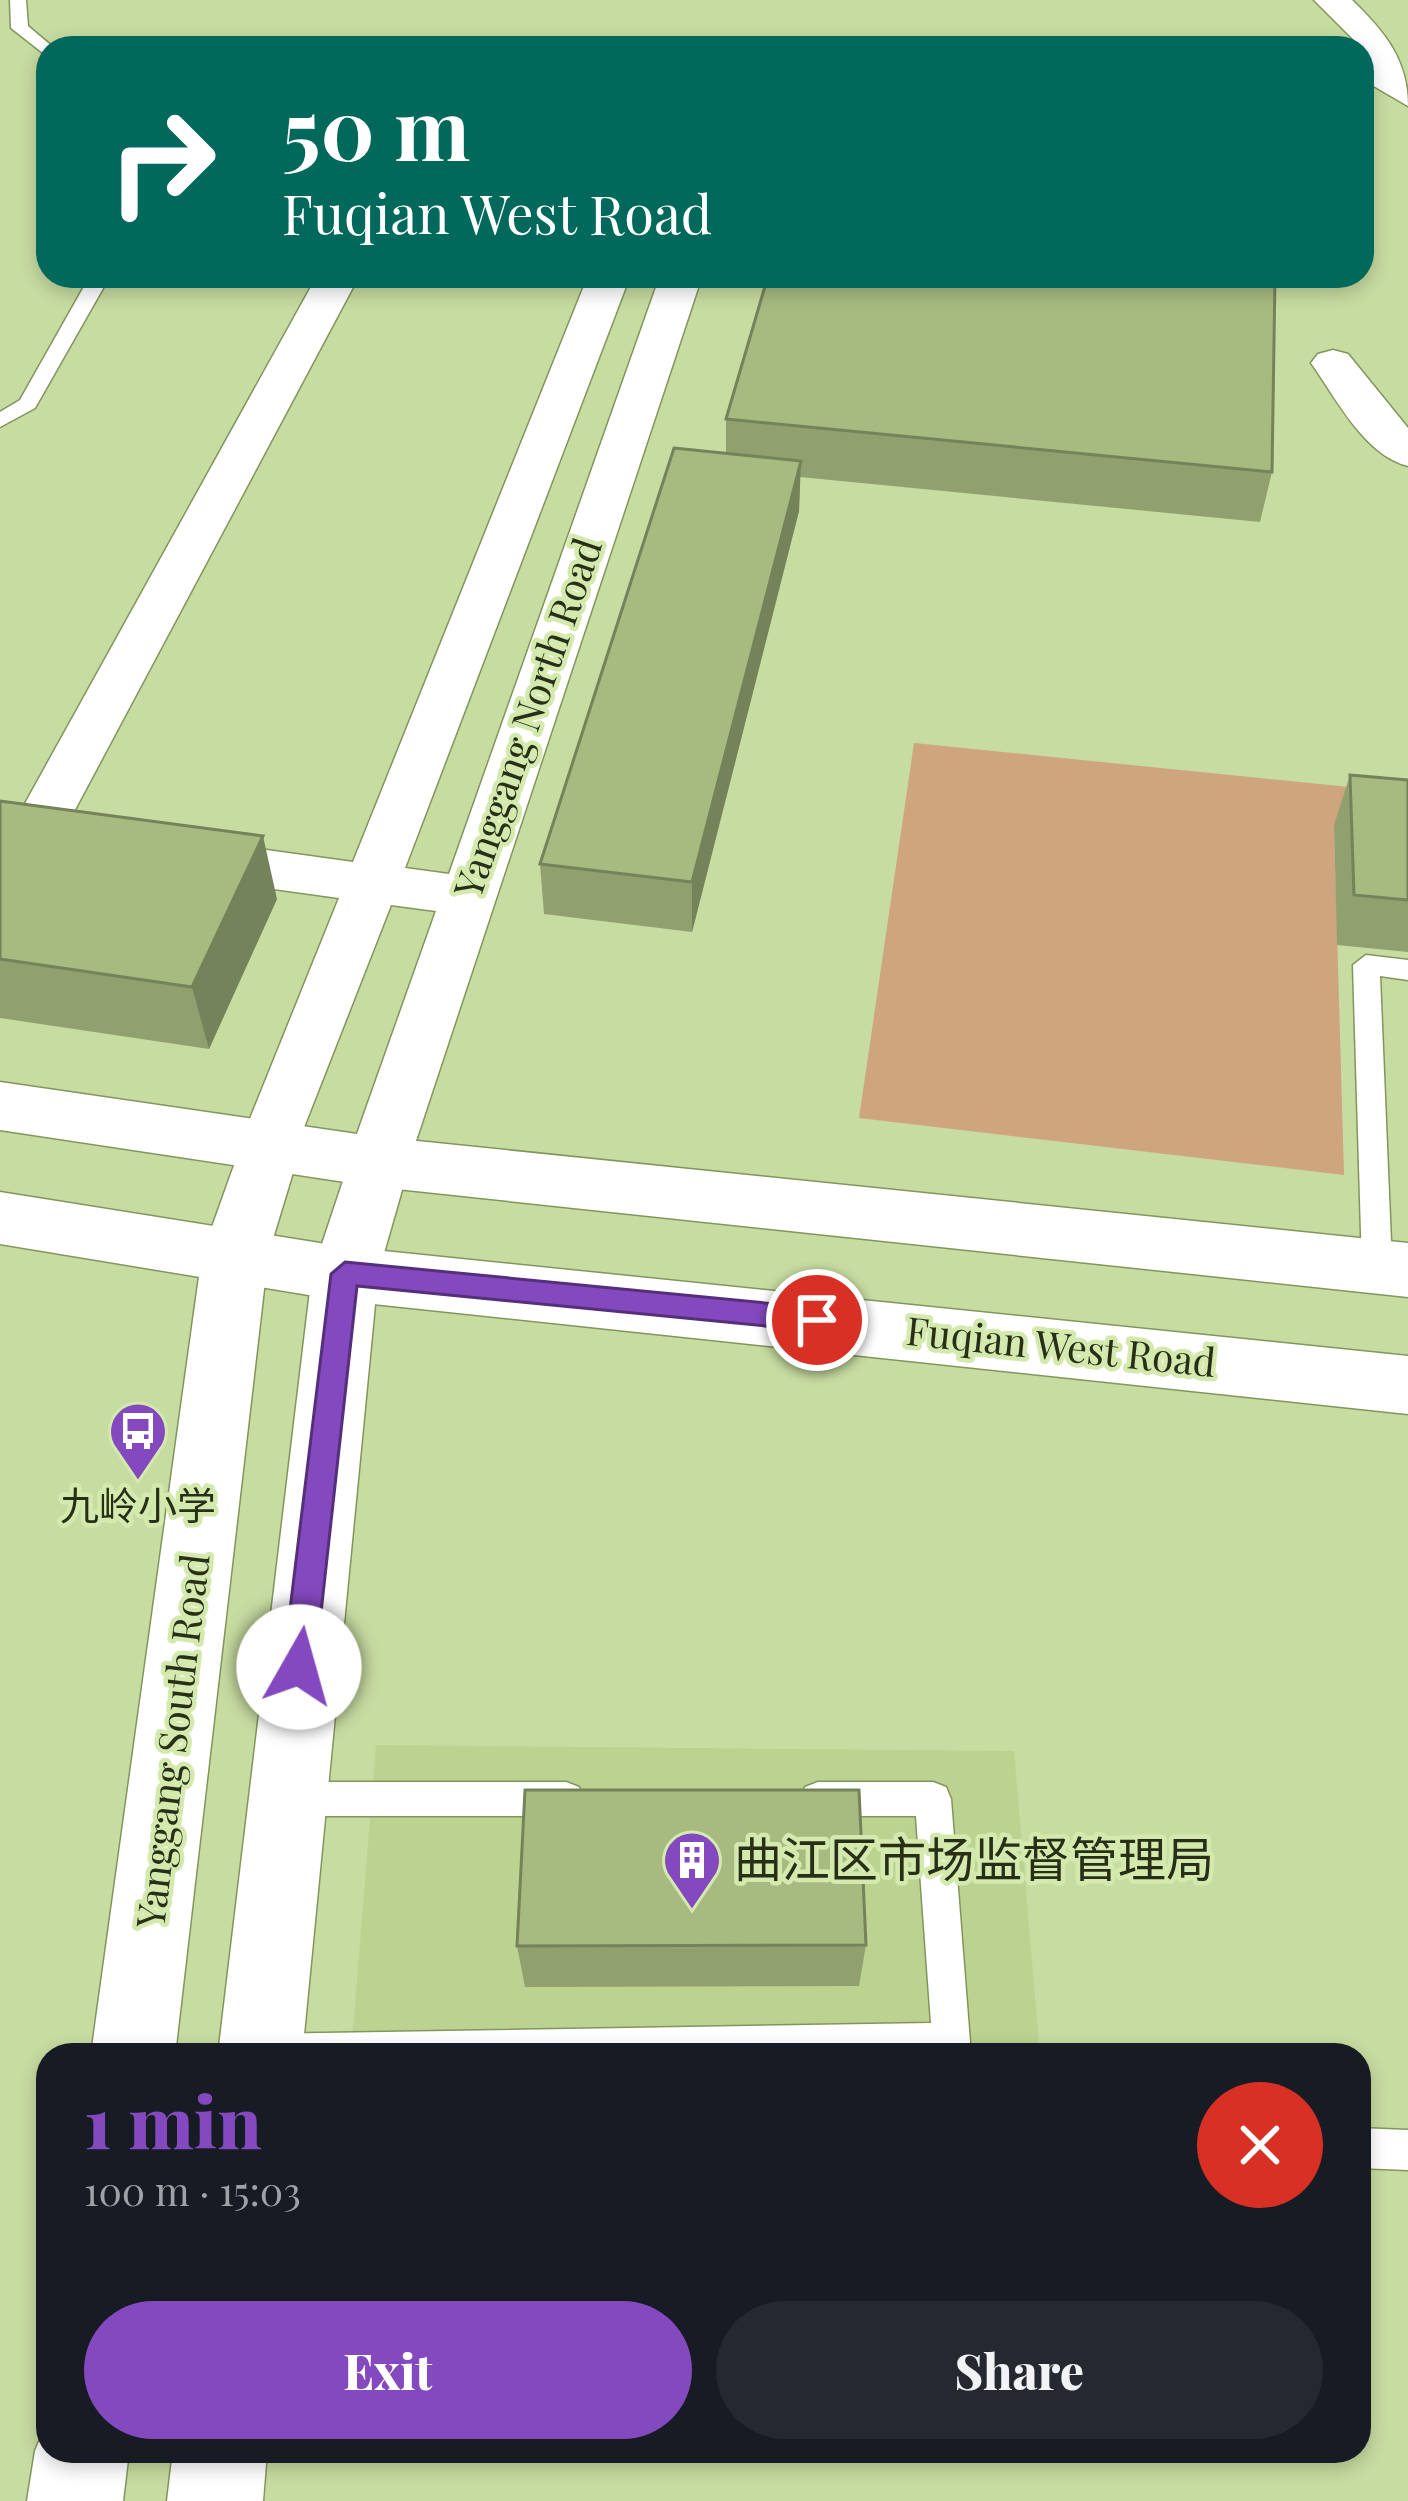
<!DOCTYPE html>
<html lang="en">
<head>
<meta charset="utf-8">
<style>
	:root { --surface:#171b24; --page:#242831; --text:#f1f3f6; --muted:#9ea1a6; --accent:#8449bf }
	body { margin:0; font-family:"Playfair Display","Noto Sans SC",serif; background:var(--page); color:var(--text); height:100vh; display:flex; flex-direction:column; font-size:45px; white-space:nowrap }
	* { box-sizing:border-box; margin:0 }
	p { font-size:39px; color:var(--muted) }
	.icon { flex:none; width:66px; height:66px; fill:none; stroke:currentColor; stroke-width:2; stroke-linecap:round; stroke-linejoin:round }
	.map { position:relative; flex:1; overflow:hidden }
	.drawer { position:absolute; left:36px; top:2043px; width:1335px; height:420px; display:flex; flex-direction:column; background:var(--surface); border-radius:36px; box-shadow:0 6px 18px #0003 }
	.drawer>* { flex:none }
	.top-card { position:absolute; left:36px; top:36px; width:1338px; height:252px; border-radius:36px; box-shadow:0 6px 18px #0003; background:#00695c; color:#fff; overflow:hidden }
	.pin { position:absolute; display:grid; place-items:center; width:102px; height:102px; color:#fff; margin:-51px; border:6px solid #fff; border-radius:50%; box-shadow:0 3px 12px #0007 }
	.me { position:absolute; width:132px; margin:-66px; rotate:7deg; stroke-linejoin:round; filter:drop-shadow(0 0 9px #0008) }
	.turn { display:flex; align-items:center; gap:42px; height:252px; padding:0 48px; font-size:54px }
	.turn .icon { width:156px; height:156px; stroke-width:2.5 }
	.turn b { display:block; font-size:84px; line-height:102px }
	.round { display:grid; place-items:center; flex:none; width:126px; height:126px; border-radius:63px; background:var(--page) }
	.headline { display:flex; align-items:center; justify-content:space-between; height:204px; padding:0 48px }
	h1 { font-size:72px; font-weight:800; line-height:90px; color:var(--accent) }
	.primary-button { display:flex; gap:24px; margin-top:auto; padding:24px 48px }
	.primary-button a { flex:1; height:138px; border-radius:72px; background:var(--accent); color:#fff; font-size:48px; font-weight:800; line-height:138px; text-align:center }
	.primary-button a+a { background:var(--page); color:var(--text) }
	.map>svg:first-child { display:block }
	.built { fill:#bbd291 }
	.green { fill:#cfa57e }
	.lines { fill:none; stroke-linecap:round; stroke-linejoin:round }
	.lane-casing { stroke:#82955d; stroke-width:3 }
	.street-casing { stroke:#82955d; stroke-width:3 }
	.secondary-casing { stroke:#82955d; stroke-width:3 }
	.primary-casing { stroke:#82955d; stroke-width:3 }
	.lane { fill:#fff; fill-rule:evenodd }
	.street { fill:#fff; fill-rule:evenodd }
	.secondary { fill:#fff; fill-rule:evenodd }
	.primary { fill:#fff; fill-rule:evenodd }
	.wall { fill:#90a16f }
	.shaded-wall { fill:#75835a }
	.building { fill:#a7bb81; stroke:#75835a; stroke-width:3 }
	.route { fill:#8449bf; stroke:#562f7c; stroke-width:3 }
	.labels { text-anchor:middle; stroke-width:9; stroke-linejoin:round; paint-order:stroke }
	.street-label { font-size:39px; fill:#272f17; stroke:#d4e9ae }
	.poi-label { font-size:39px; fill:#272f17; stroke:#d4e9ae }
	.near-poi-label { font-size:48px; fill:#272f17; stroke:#d4e9ae; text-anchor:start }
</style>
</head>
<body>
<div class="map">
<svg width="1408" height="2501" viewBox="0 0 1408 2501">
	<rect width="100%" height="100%" fill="#c7dca1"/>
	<path class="built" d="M376,1745L1014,1751L1040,2055H351Z"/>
	<path class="green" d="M914,743L1408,793L1334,826L1344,1175L859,1118Z"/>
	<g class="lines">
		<g class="lane-casing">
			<g id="lane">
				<path d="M10,0H26L28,26L54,48H48V57L11,28Z"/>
				<path d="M90,276H110L35,408L0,427V412L20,400Z"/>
				<path d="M1366,955L1408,960V980L1380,976L1392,1266L1388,1275H1366L1362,1266L1353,965Z"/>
				<path d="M290,1782H566L579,1787L584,1799L579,1811L566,1816H290L277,1811L272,1799L277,1787Z"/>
				<path d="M818,1782H933L946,1787L951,1799L970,2042L965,2055H242L246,2039L260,2034L931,2023L916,1816H818L805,1811L800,1799L805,1787Z"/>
				<path d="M1359,2128L1408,2130V2170L1359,2168Z"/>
			</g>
		</g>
		<g class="street-casing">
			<g id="street">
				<path d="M1314,0H1352C1385,32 1408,60 1408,106L1372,85L1362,48Z"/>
				<path d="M317,276H359L61,836L53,849L34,854L15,849L7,836Z"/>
				<path d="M588,276H630L405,868L449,874L660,276H702L409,1162L400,1179L378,1186L356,1179L347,1162L436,911L391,905L290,1163L269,1169L248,1163L239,1146L339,898L188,877L169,871L161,858L169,845L188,839L353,862Z"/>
				<path d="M1333,350L1348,354L1408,428V466C1364,455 1336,398 1311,363L1318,354Z"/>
			</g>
		</g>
		<g class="secondary-casing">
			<g id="secondary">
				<path d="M269,1122L291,1129L301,1146L268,1255L175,2055H91L202,1255L247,1129Z"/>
				<path d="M378,1137L401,1145L410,1162L378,1274L302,2055H218L312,1274L355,1145Z"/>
				<path d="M48,2420V2451H129L123,2501H27L35,2451Z"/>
				<path d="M173,2451H267L263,2501H167Z"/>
			</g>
		</g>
		<g class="primary-casing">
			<g id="primary">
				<path d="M0,1082L378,1137L1408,1243V1297L378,1187L0,1130Z"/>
				<path d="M0,1192L345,1247L1408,1356V1414L345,1301L0,1244Z"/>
			</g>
		</g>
		<use href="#lane" class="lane"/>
		<use href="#street" class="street"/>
		<use href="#secondary" class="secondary"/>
		<use href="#primary" class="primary"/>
	</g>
	<g class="wall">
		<path d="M726,419L1272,472L1260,522L800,477L799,511L692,932L544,914L540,864L726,453Z"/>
		<path d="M1350,775L1408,780V952L1337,945L1334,825Z"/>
		<path d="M0,801L277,899L209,1049L0,1018Z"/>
		<path d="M866,1945L859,1986L525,1987L517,1946Z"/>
	</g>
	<g class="shaded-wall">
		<path d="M801,461L799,511L692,932V882Z"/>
		<path d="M263,836L277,899L209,1049L192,987Z"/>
	</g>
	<g class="building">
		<path d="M768,276H1275L1272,472L726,419Z"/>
		<path d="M674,448L801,461L692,882L540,864Z"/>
		<path d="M1350,775L1408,780V900L1354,895Z"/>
		<path d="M0,801L263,836L192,987L0,959Z"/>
		<path d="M525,1790H859L866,1945L517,1946Z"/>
	</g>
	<path class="route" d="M345,1262L817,1308L831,1320L817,1331L357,1286L315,1667L310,1678L299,1682L288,1678L283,1667L331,1274Z"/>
	<defs>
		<g id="bus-pin" transform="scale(3)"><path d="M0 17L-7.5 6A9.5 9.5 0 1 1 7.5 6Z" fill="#8449bf" stroke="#d4e9ae"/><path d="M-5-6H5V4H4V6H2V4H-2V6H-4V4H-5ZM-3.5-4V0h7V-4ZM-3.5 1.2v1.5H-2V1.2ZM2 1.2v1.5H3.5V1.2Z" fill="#fff"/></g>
		<g id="building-pin" transform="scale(3)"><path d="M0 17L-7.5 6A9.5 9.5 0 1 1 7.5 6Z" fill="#8449bf" stroke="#d4e9ae"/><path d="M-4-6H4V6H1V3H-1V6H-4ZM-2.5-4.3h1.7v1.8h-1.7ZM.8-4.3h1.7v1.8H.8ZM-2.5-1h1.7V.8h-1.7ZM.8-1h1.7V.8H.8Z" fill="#fff"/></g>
	</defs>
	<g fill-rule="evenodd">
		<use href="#bus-pin" x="138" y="1431"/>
		<use href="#building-pin" x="692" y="1860"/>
	</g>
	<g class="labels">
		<g class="street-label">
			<text transform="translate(528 718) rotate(-71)" y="14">Yanggang North Road</text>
			<text transform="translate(1061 1347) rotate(6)" y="14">Fuqian West Road</text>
			<text transform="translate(173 1741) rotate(-83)" y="14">Yanggang South Road</text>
		</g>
		<g class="poi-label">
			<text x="138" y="1520">九岭小学</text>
		</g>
		<g class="near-poi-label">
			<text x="734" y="1877">曲江区市场监督管理局</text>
		</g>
	</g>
</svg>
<div class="pin" style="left:817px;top:1320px;background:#d93025"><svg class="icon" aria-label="arrive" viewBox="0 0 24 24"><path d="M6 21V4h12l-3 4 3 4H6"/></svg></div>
<svg class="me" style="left:299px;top:1667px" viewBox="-20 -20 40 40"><circle r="19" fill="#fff"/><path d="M0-13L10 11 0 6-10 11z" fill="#8449bf"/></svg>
<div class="top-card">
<div class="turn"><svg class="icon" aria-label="right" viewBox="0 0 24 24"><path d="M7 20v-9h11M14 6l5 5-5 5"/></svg><div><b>50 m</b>Fuqian West Road</div></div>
</div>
<section class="drawer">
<div class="headline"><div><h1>1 min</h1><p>100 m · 15:03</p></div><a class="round" style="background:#d93025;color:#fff"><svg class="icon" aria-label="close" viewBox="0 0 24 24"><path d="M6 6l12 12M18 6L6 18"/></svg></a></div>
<div class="primary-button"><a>Exit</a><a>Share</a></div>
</section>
</div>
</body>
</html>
